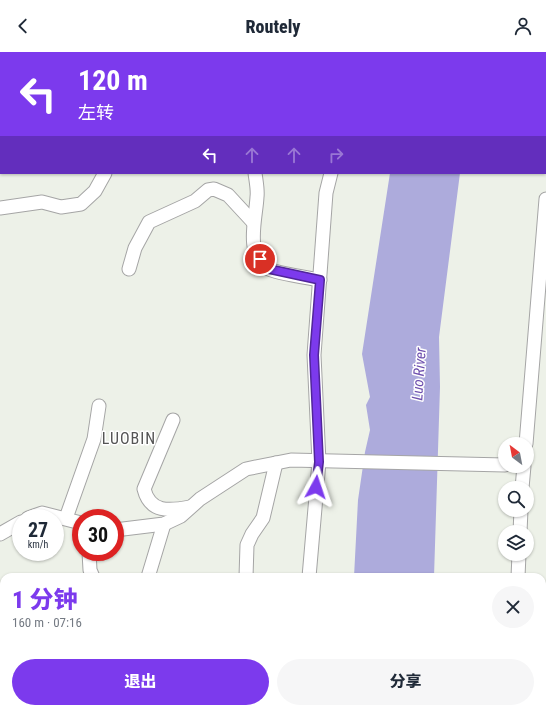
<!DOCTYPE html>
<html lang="zh">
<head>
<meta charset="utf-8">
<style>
	:root { --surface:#fff; --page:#f6f6f7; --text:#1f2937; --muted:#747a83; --accent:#7c3aed }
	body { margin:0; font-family:"Roboto Condensed","Noto Sans SC",sans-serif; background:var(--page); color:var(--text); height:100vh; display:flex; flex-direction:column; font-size:15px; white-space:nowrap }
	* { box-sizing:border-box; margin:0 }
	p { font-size:13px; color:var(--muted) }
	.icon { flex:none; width:22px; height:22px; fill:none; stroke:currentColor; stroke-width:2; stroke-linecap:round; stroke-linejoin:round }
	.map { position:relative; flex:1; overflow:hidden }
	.sheet { position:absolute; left:0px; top:521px; width:546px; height:140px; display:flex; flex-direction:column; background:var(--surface); border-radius:12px 12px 0 0; box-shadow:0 1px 3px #0004 }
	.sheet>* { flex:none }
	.top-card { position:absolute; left:0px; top:0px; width:546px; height:122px; box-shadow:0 1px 3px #0004; background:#7c3aed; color:#fff; overflow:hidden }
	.needle { width:26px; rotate:328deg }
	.buttons { position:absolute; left:498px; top:385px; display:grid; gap:8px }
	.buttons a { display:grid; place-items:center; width:36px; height:36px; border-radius:50%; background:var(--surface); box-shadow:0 1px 3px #0004; font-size:20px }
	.speed { position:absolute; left:12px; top:457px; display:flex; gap:8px; font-size:20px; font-weight:700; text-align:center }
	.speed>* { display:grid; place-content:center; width:52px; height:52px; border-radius:50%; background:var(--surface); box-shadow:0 1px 3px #0004; line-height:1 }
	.speed small { font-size:10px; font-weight:400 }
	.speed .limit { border:6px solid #d22; background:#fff; color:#111 }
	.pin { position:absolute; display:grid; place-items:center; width:34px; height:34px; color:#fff; margin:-17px; border:2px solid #fff; border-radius:50%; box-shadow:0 1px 4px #0007 }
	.me { position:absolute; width:44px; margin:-22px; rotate:5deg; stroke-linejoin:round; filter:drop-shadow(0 0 3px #0008) }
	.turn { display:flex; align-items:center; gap:14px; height:84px; padding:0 12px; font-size:18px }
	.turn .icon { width:52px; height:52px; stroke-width:2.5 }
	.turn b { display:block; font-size:28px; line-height:34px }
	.lanes { display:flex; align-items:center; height:38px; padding:0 12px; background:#0003; justify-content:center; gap:20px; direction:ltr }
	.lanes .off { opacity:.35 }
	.round { display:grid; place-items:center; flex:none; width:42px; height:42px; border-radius:21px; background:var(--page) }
	.summary { display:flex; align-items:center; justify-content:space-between; height:68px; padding:0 12px }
	h1 { font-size:24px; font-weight:800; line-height:30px; color:var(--accent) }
	.action { display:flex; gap:8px; margin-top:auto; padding:8px 12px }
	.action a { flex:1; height:46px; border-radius:24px; background:var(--accent); color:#fff; font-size:16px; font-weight:800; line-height:46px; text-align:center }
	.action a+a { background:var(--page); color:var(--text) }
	header { display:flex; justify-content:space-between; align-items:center; height:52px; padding:0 12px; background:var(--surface); font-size:18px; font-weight:800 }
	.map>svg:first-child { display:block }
	.water { fill:#adabdc }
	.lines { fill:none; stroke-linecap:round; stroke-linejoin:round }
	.minor-casing { stroke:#a5a5a5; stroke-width:15 }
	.minor { stroke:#fff; stroke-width:13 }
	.route-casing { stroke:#51269a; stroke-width:10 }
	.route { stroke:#7c3aed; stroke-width:7 }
	.labels { text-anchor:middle; stroke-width:3; stroke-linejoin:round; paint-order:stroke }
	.water-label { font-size:15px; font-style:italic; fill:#6e50ae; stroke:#fff }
	.quarter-label { font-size:16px; letter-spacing:1px; fill:#545454; stroke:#fff }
</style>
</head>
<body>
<header><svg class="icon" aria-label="back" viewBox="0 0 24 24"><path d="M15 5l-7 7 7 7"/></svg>Routely<svg class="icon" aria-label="person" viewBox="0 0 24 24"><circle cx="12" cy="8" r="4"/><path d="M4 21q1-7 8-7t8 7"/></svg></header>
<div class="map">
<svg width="546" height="661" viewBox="0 0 546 661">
	<rect width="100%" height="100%" fill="#edf1e8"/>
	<g class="water">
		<path d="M422,0H502L422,1Z"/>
		<path d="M390,121H460L439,285L440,335L434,525H354L358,448L365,400L370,378L366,353L370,345L362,302Z"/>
		<rect x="347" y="657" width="85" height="4"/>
	</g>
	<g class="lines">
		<g class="minor-casing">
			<g id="minor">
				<path d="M218,1V0"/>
				<path d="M357,1V0"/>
				<path d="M255,121C256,129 258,138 257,145C256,167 244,203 269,217C275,221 310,226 320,228"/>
				<path d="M0,156L42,150L61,155L81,152L95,139L105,121"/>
				<path d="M129,217L135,196L149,170L195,149L208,138L214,137L228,143L253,170"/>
				<path d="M173,368L144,437C150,461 169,459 190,455"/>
				<path d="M526,392L546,147"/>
				<path d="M522,436L524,414"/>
				<path d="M28,466L42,461L81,471"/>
				<path d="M66,466L94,387L99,354"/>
				<path d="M115,478L164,472L181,464L200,447L246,417L291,408L505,413"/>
				<path d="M520,480L521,458"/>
				<path d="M0,482L21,470"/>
				<path d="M89,500L90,518L93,525"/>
				<path d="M148,525L164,472"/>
				<path d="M246,525L247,493L252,482L263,466L276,411"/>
				<path d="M309,525L319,410L314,303L326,141L331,121"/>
				<path d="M518,525L519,502"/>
				<path d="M528,657L534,661"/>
				<path d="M137,661L139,657"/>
				<path d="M230,661L234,657"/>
				<path d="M297,661L298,657"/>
				<path d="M512,661V657"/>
			</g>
		</g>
		<use href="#minor" class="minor"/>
	</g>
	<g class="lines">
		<g class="route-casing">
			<path id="route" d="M260,207L269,217L320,228L314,303L319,410L316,435"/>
		</g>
		<use href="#route" class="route"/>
	</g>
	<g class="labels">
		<g class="water-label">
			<text transform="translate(419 322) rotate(-86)" y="5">Luo River</text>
		</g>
		<g class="quarter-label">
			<text x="129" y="392">LUOBIN</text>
		</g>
	</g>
</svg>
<div class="buttons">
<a><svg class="needle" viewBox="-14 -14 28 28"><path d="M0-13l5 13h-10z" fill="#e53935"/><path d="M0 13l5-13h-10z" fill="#747a83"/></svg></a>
<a><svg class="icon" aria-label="search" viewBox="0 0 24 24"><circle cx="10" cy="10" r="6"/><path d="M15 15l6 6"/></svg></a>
<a><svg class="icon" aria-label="layers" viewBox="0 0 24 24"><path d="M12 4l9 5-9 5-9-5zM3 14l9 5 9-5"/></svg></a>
</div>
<div class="speed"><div>27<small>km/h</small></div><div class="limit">30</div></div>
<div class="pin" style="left:260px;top:207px;background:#d93025"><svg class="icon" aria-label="arrive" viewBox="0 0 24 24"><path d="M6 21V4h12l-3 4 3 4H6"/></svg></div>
<svg class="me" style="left:316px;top:435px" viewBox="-20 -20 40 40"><path d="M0-17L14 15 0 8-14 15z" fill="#7c3aed" stroke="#fff" stroke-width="4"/></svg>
<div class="top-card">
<div class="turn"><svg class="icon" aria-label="left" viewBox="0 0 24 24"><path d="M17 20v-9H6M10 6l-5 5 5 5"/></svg><div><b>120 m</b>左转</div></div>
<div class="lanes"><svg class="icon" aria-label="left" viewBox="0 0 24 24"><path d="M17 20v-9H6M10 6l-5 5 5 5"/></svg><svg class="icon off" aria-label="ahead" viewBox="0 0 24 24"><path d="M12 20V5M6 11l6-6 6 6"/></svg><svg class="icon off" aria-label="ahead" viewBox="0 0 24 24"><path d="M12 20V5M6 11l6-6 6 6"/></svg><svg class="icon off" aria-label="right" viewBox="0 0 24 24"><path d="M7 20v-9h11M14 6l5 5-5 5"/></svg></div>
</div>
<section class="sheet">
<div class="summary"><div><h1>1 分钟</h1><p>160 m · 07:16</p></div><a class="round"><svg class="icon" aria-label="close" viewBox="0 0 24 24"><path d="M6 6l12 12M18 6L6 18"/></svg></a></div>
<div class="action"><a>退出</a><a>分享</a></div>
</section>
</div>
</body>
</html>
